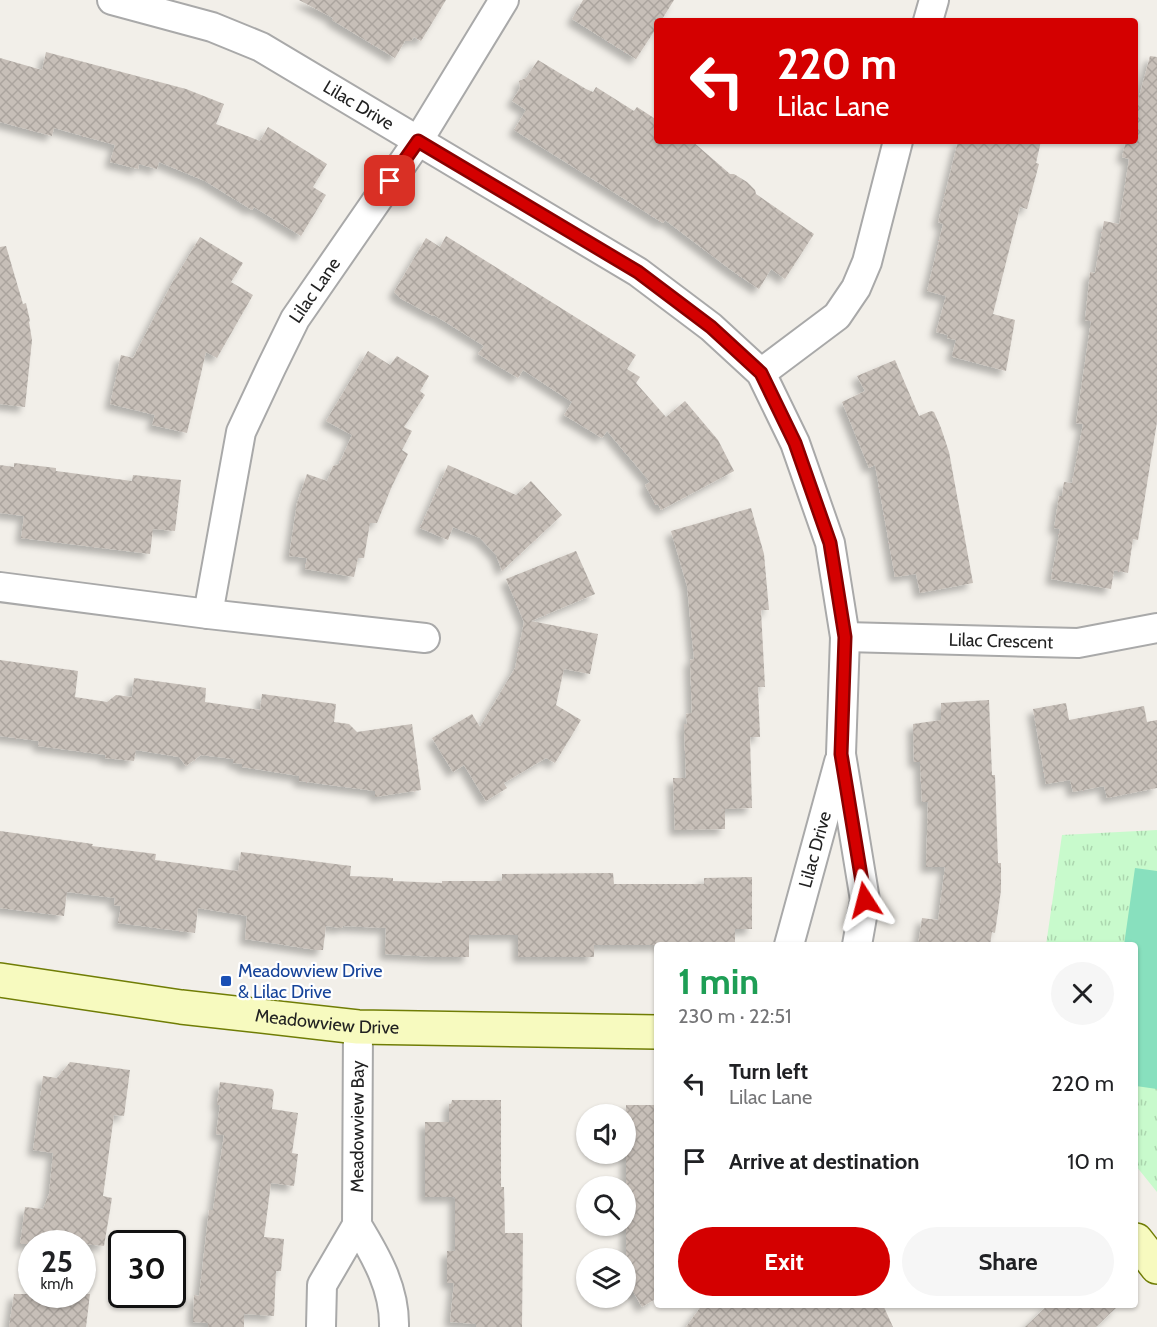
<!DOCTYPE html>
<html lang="en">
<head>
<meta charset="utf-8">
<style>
	:root { --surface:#fff; --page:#f6f6f6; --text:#202124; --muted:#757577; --accent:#d40000 }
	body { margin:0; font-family:Cabin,sans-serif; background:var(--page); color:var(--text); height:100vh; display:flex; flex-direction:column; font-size:22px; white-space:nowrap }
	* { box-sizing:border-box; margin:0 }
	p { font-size:20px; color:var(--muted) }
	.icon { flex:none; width:33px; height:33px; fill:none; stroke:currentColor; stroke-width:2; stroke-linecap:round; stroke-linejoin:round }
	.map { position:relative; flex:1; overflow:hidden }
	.drawer { position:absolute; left:654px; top:942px; width:484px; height:366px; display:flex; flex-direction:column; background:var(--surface); border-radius:6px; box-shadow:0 2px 4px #0004 }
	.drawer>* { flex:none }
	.banner { position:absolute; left:654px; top:18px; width:484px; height:126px; border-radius:6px; box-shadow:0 2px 4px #0004; background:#d40000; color:#fff; overflow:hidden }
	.buttons { position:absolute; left:576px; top:1104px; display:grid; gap:12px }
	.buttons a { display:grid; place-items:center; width:60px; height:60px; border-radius:50%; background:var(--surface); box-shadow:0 2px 4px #0004; font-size:30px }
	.speed { position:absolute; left:18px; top:1230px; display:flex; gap:12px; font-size:30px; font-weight:700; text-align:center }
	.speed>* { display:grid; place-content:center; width:78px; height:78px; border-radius:50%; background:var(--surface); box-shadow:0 2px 4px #0004; line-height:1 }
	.speed small { font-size:15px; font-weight:400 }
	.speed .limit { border:3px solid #111; border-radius:9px; background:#fff; color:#111 }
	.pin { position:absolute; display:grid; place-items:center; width:51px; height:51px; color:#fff; margin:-26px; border-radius:12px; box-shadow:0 3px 9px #0006 }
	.me { position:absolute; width:66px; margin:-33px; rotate:351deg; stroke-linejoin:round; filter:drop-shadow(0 0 4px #0008) }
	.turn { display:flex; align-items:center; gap:21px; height:126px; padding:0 24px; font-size:27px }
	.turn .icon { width:78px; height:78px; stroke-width:2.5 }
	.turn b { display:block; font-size:42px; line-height:51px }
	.round { display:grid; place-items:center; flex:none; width:63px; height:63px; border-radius:32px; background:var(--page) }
	.head { display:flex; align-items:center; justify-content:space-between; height:102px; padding:0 24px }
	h1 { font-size:36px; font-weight:800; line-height:45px; color:#1e9e55 }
	.action { display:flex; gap:12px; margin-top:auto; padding:12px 24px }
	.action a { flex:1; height:69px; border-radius:36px; background:var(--accent); color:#fff; font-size:24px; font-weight:800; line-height:69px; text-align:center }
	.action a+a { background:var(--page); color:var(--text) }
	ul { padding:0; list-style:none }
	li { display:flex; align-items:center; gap:18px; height:78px; padding:0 24px }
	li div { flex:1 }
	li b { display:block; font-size:22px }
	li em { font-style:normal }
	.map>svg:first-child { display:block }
	.park { fill:url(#park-tufts) }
	.pitch { fill:#88e0be }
	.building { fill:url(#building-cross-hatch); filter:url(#shadow) }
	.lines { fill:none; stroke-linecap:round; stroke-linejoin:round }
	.street-casing { stroke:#a9a9a9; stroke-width:32 }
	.secondary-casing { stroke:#707d05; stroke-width:36 }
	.street { stroke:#fff; stroke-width:28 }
	.secondary { stroke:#f7fabf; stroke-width:33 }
	.route-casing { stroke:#8a0000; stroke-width:15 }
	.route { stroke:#d40000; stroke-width:10 }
	.transit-dot { fill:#1a4fb4; stroke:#fff; stroke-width:2 }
	.labels { text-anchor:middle; stroke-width:4.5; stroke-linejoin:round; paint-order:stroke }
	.street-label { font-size:18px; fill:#222; stroke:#fff }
	.transit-label { font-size:18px; fill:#164399; stroke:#fff; text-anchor:start }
</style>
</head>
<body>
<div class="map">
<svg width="1157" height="1327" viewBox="0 0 1157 1327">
	<defs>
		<pattern id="park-tufts" width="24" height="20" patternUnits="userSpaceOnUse" patternTransform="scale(1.5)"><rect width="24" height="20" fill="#c8facc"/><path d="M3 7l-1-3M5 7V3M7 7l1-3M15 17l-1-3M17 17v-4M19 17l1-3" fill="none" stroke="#acd6af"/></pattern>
		<pattern id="building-cross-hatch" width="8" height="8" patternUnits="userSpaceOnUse" patternTransform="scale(1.5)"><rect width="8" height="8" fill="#c7bfb8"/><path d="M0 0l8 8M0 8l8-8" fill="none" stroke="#aba49e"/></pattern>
		<filter id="shadow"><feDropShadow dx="-5.5" dy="5.5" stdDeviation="3" flood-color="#0004"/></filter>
	</defs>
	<rect width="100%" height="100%" fill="#f2efe9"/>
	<path class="park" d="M1157,830V1192L1136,1166V945H1046L1062,835Z"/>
	<path class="pitch" d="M1135,868L1157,871V1089L1136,1086V945H1124Z"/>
	<g class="building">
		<path d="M299,0H446L421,41L414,37L411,41H405L395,58L332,20L333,18Z"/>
		<path d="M583,0H674L661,21H657V27L636,59L572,19Z"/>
		<path d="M46,52L186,89L224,104L216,124L260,141L268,127L327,164L313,187L326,195L301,236L254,207L252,210L205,181L159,162L157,169L139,164L138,169L110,162L115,145L54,128L52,136L0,122V58L42,70Z"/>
		<path d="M1150,56L1157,57V422L1138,540L1133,539L1128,573L1114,570L1111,589L1051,579L1060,529L1054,528L1059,496H1062L1064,482L1072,483L1083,424L1076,423L1091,321L1085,320L1090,272L1095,273L1104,221L1119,224L1129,159L1122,157L1126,141H1136V108Z"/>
		<path d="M538,60L586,89L593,92L596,87L634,111L637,107L657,120V141H692L730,174H734L747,182L755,190L756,194L814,234L785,279L771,269L759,289L731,270L665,220L663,223L514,130L526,110L512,101L520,88L519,81L526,78Z"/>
		<path d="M958,141H1041L1036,163L1039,164L1027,209L1020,207L993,314L1015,320L1006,371L953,357L952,355L956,340L947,338L948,335L936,332L946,296L927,291L943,224L938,222Z"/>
		<path d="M446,236L636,355L627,369L640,377L636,383L666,417L685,401L718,440L734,471L661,510L658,504L656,505L645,485L650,482L607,431L602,438L564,415L572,402L523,370L518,378L478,354L484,346L434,315L433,316L400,298L394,292L426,238L440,247Z"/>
		<path d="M200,237L243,263L231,282L253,295L217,358L206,352L187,433L152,425L155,415L110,404L121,355L133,358L172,283Z"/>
		<path d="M6,246L23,304L26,303L30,321L29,322L32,340L25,407L0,404V247Z"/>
		<path d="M368,351L390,365L397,356L429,376L420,391L425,395L404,427L412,431L402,450L408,454L392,486L377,523H370L364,558H358L354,577L305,569L307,558L289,556L297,503L307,474L327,481L333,466L339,464L352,435L326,421Z"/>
		<path d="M895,360L919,416L931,411L934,412L941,428L949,452L973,583L920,593L916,574L895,577L875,465L869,468L842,402L865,391L857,376Z"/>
		<path d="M14,463L56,468V471L132,481L133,475L181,480L175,531L153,529L150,554L21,538L24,516L0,513V465L14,467Z"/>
		<path d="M448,465L516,495L531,481L562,515L502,571L496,555L480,538L453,527L448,540L420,528Z"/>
		<path d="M751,508L764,554L769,610H761L765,687H758L760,737H750L752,808L725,809V829L675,830L673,778H686L684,724H687L686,714L692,713L690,660L694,659L687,586L671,531Z"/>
		<path d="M576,551L595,594L531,621L598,634L590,674L564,669L556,705L581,720L555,763L546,758L504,783L507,788L486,801L464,765L453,772L432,738L472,714L480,727L515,668L524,622L506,579Z"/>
		<path d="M0,660L78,671L75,697L107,702L116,695L132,697L134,678L206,688L205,702L260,710L262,694L336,704L334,722L349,724L357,732L412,724L421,790L375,797V791L299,781V776L242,767V764L233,763L234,759L201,755L186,766L179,757L136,750L134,761L105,758L106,755L38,746L39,741L0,736Z"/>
		<path d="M989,700L992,775H995L998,863H1001V890L995,933L992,932L990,945H918L922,918L938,920L945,867H926L928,802H922L920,762H914L913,724L941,720V703Z"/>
		<path d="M1066,703L1069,720L1144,706L1147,722L1157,720V788L1107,798L1104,786L1073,792L1070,780L1046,784L1033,709Z"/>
		<path d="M0,831L93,844L92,846L156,854L155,860L238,871L241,852L304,860L351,866L350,876L393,878V881L442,883V881H502V874L613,873L614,884H704V878L752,877V929H735V945H594V957H518V935H469V957H436L385,954L386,928L343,926L342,928L326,926L323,950H316L245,939L247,916L198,908L195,933L118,923L121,906L114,905L115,898L67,892L64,916L0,908Z"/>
		<path d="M70,1062L130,1070L124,1116L114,1115L103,1196L112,1198L104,1246L85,1244H20L25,1207L43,1209L49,1194L53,1153L33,1150L43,1076L57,1078Z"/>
		<path d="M220,1082L272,1089L274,1092L272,1109L298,1113L292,1153L298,1154L294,1186L271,1183L264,1237L284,1239L281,1271H276L274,1316L244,1314V1327H208V1323L193,1322L194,1295L199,1296L209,1210H213L224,1135L216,1134L220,1105H217Z"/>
		<path d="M452,1100H501V1187H504L505,1233H523L522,1327H476V1324L450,1322L454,1283H447V1251H455V1197H425V1122H449V1104H451Z"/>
		<path d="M626,1105H657V1298L642,1307L626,1279Z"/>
		<path d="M14,1294H90L86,1327H9Z"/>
		<path d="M702,1305H883L893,1327H686Z"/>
		<path d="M1048,1305H1119L1096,1327H1025Z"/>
	</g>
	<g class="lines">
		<g class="street-casing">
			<g id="street">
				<path id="s1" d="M112,0L212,27L261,47L638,272L711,327L761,373L795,443L830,543L845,637L841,754L865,900L857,945"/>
				<path d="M928,21L934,0"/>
				<path d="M761,373L837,316L856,288L867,262L898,141"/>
				<path d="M0,587L208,614L425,638"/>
				<path id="s2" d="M208,614L241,432L271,368L295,319L418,141L504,0"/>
				<path id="s3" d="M845,637L1078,643L1157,628"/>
				<path id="s4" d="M789,945L839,762"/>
				<path d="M357,1225C376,1256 395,1289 394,1327"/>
				<path id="s5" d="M321,1327L322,1285L357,1225L358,1027"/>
			</g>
		</g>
		<g class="secondary-casing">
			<g id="secondary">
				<path id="s6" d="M0,980L181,1007L358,1027L657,1032"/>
				<path d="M1136,1240L1157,1267"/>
			</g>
		</g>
		<use href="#street" class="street"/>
		<use href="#secondary" class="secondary"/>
	</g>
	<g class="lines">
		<g class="route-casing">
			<path id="route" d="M390,181L418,141L638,272L711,327L761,373L795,443L830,543L845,637L841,754L865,900"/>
		</g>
		<use href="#route" class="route"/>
	</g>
	<rect class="transit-dot" x="220" y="975" width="12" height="12" rx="3"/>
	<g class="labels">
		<g class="street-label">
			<text dy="6" stroke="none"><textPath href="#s1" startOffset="270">Lilac Drive</textPath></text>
			<text dy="6" stroke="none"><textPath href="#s2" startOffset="345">Lilac Lane</textPath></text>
			<text dy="6" stroke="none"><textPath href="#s3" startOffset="156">Lilac Crescent</textPath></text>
			<text dy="6" stroke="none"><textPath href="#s4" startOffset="99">Lilac Drive</textPath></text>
			<text dy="6" stroke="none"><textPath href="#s6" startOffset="330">Meadowview Drive</textPath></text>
			<text dy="6" stroke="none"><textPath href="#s5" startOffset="210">Meadowview Bay</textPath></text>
		</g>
		<g class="transit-label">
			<text x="238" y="977">Meadowview Drive<tspan x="238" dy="21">&amp; Lilac Drive</tspan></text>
		</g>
	</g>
</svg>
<div class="buttons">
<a><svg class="icon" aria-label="sound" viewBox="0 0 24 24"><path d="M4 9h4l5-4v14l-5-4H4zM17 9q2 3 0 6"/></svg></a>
<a><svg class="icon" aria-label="search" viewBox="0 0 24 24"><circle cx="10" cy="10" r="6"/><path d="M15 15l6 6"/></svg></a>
<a><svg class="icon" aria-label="layers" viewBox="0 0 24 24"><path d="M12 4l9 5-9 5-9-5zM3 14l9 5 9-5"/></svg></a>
</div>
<div class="speed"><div>25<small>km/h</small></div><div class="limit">30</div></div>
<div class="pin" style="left:390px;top:181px;background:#d93025"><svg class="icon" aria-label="arrive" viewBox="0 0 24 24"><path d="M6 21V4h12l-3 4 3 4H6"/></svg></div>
<svg class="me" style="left:865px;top:900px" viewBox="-20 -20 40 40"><path d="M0-17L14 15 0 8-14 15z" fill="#d40000" stroke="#fff" stroke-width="4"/></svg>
<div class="banner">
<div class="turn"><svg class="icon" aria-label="left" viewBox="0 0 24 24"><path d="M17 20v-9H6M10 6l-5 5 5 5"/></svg><div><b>220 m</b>Lilac Lane</div></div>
</div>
<section class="drawer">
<div class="head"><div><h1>1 min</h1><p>230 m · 22:51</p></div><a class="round"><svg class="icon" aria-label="close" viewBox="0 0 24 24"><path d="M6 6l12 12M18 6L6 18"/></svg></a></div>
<ul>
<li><svg class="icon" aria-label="left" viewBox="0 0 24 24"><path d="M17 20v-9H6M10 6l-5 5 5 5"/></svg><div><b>Turn left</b><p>Lilac Lane</p></div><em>220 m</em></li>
<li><svg class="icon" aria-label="arrive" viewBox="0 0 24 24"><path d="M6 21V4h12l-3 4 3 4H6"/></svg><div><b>Arrive at destination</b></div><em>10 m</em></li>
</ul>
<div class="action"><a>Exit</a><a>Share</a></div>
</section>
</div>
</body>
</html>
